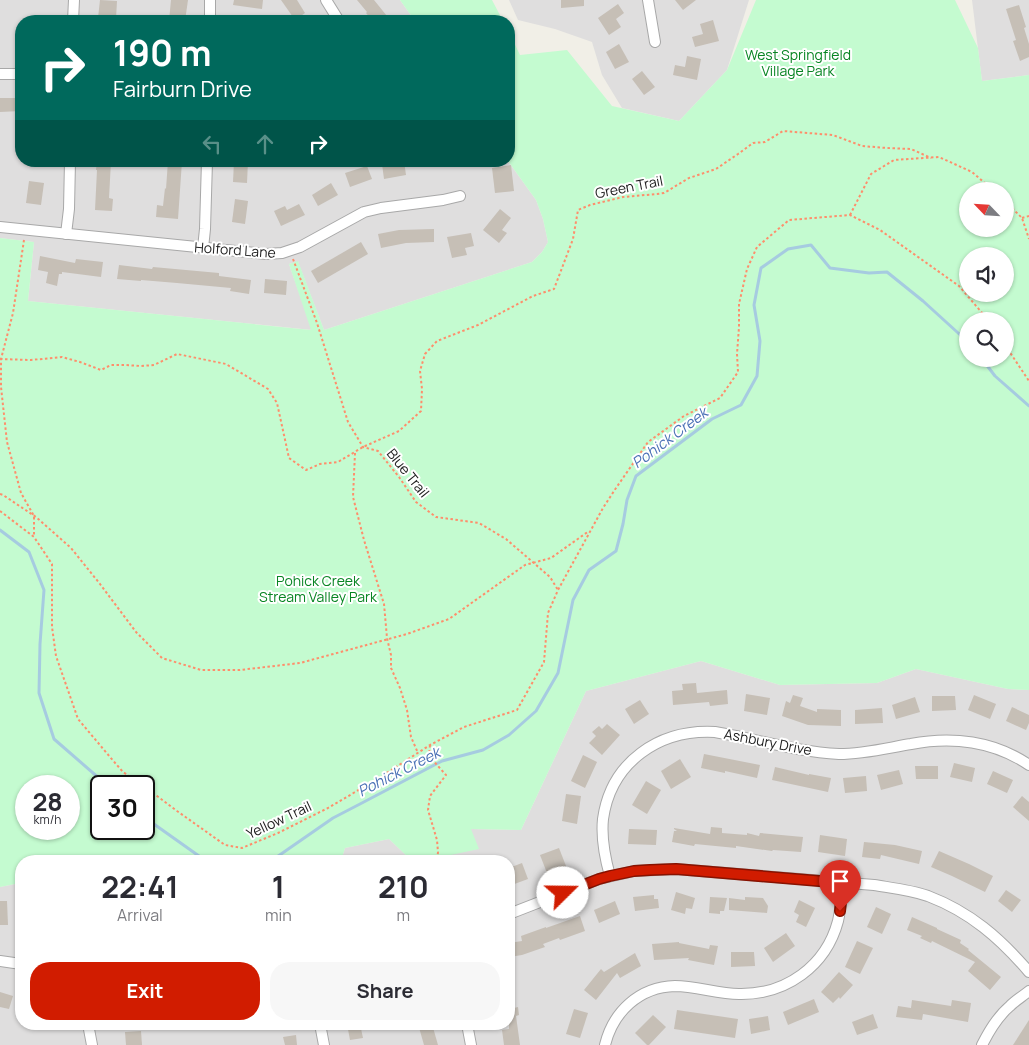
<!DOCTYPE html>
<html lang="en">
<head>
<meta charset="utf-8">
<style>
	:root { --surface:#fff; --page:#f7f7f7; --text:#2b2b33; --muted:#7c7c81; --accent:#d11c00 }
	body { margin:0; font-family:Manrope,sans-serif; background:var(--page); color:var(--text); height:100vh; display:flex; flex-direction:column; font-size:19px; white-space:nowrap }
	* { box-sizing:border-box; margin:0 }
	p { font-size:16px; color:var(--muted) }
	.icon { flex:none; width:28px; height:28px; fill:none; stroke:currentColor; stroke-width:2; stroke-linecap:round; stroke-linejoin:round }
	.map { position:relative; flex:1; overflow:hidden }
	.drawer { position:absolute; left:15px; top:855px; width:500px; height:175px; display:flex; flex-direction:column; background:var(--surface); border-radius:20px; box-shadow:0 1px 4px #0004 }
	.drawer>* { flex:none }
	.guide { position:absolute; left:15px; top:15px; width:500px; height:152px; border-radius:20px; box-shadow:0 1px 4px #0004; background:#00695c; color:#fff; overflow:hidden }
	.needle { width:32px; rotate:295deg }
	.tools { position:absolute; left:959px; top:182px; display:grid; gap:10px }
	.tools a { display:grid; place-items:center; width:55px; height:55px; border-radius:50%; background:var(--surface); box-shadow:0 1px 4px #0004; font-size:25px }
	.speed { position:absolute; left:15px; top:775px; display:flex; gap:10px; font-size:25px; font-weight:700; text-align:center }
	.speed>* { display:grid; place-content:center; width:65px; height:65px; border-radius:50%; background:var(--surface); box-shadow:0 1px 4px #0004; line-height:1 }
	.speed small { font-size:12px; font-weight:400 }
	.speed .limit { border:2px solid #111; border-radius:8px; background:#fff; color:#111 }
	.pin { position:absolute; display:grid; place-items:center; width:42px; height:42px; color:#fff; margin:-51px -21px; border-radius:50% 50% 50% 0; rotate:-45deg; box-shadow:0 0 5px #0007 }
	.pin .icon { rotate:45deg }
	.me { position:absolute; width:55px; margin:-28px; rotate:68deg; stroke-linejoin:round; filter:drop-shadow(0 0 4px #0008) }
	.turn { display:flex; align-items:center; gap:18px; height:105px; padding:0 15px; font-size:22px }
	.turn .icon { width:65px; height:65px; stroke-width:2.5 }
	.turn b { display:block; font-size:35px; line-height:42px }
	.lanes { display:flex; align-items:center; height:48px; padding:0 15px; background:#0003; justify-content:center; gap:25px; direction:ltr }
	.lanes .off { opacity:.35 }
	.eta { display:flex; justify-content:space-evenly; align-items:center; height:85px; text-align:center }
	.eta b { font-size:30px; font-weight:700; line-height:35px }
	.button { display:flex; gap:10px; margin-top:auto; padding:10px 15px }
	.button a { flex:1; height:58px; border-radius:20px; background:var(--accent); color:#fff; font-size:20px; font-weight:700; line-height:58px; text-align:center }
	.button a+a { background:var(--page); color:var(--text) }
	.map>svg:first-child { display:block }
	.residential { fill:#dfdede }
	.park { fill:#c4fbd0; fill-rule:evenodd }
	.lines { fill:none; stroke-linecap:round; stroke-linejoin:round }
	.stream { stroke:#a6cbe0; stroke-width:3 }
	.building { fill:#c6bfb6 }
	.street-casing { stroke:#a8a8a8; stroke-width:12 }
	.path { stroke:#fe8e6b; stroke-width:2; stroke-dasharray:2.5 2.5; stroke-linecap:butt }
	.street { stroke:#fff; stroke-width:10 }
	.route-casing { stroke:#881200; stroke-width:12 }
	.route { stroke:#d11c00; stroke-width:9 }
	.labels { text-anchor:middle; stroke-width:4; stroke-linejoin:round; paint-order:stroke }
	.park-label { font-size:14px; fill:#088523; stroke:#fff }
	.street-label { font-size:14px; fill:#212121; stroke:#fff }
	.water-label { font-size:15px; font-style:italic; fill:#4970b5; stroke:#fff }
</style>
</head>
<body>
<div class="map">
<svg width="1029" height="1045" viewBox="0 0 1029 1045">
	<rect width="100%" height="100%" fill="#f1efe7"/>
	<g class="residential">
		<path d="M0,0H400L415,21H21V161H508L536,200L543,219L548,242L542,252L532,262L324,330L298,262L289,264L312,330L28,301L34,242L0,238Z"/>
		<path d="M509,0H749L727,70L679,121L622,108L602,75L592,42L555,29L518,20Z"/>
		<path d="M972,0H1029V75L982,81Z"/>
		<path d="M701,661L780,685L877,683L916,669L1008,689L1029,690V1045H0V887L15,884L21,885V1024H509V861H447L446,856L470,829L521,830L586,691Z"/>
		<path d="M389,839L412,861H341L345,848Z"/>
	</g>
	<g class="park">
		<path d="M400,0H492L503,21H415Z"/>
		<path d="M756,0H955L978,48L982,81L1029,75V690L1008,689L916,669L877,683L780,685L701,661L586,691L521,830L471,829L479,849L446,856L447,861H412L389,839L345,848L341,861H21V885L15,884L0,887V238L34,242L28,301L311,330L289,264L298,261L324,330L532,262L542,252L548,242L543,219L536,200L508,161L509,32L520,55L567,50L612,106L679,121L727,70ZM968,191H1005V229H968ZM968,256H1005V294H968ZM968,321H1005V359H968ZM26,786H69V829H26ZM101,786H144V829H101Z"/>
	</g>
	<g class="lines">
		<g class="stream">
			<path d="M982,359L995,376L1029,406"/>
			<path d="M0,530L29,552L44,590L40,644L39,693L54,739L108,786"/>
			<path d="M144,817L206,861"/>
			<path d="M271,861L333,818L360,804L442,761L483,750L509,735L536,711L558,673L573,600L589,570L616,551L623,524L627,500L636,476L712,419L741,405L757,376L760,341L754,305L761,268L788,249L811,245L830,268L869,273L887,272L923,301L968,342"/>
		</g>
	</g>
	<g class="building">
		<path d="M100,0L117,1L116,19L98,18Z"/>
		<path d="M171,0H188L185,21H169Z"/>
		<path d="M234,0H263L262,9L233,5Z"/>
		<path d="M281,0H297L305,13L295,20Z"/>
		<path d="M357,0H374L391,21H373L366,13L367,12Z"/>
		<path d="M561,0H584V6L561,8Z"/>
		<path d="M675,0H696L683,10Z"/>
		<path d="M618,4L624,13L616,19L621,27L609,35L598,18Z"/>
		<path d="M1019,5L1026,27L1024,28L1029,44V57L1020,61L1013,41L1016,40L1006,9Z"/>
		<path d="M713,20L719,41L695,47L692,37L703,34L700,24Z"/>
		<path d="M619,44L629,62L615,69L606,52Z"/>
		<path d="M687,56L701,59L697,80L673,75L675,65L685,67Z"/>
		<path d="M642,71L655,87L644,95L632,79Z"/>
		<path d="M0,98H21V111L0,112Z"/>
		<path d="M97,161H111L109,198L113,199L112,211L95,210L97,170H96Z"/>
		<path d="M168,161H182L178,219L156,217L157,205L163,206L165,188L166,189Z"/>
		<path d="M234,161H248L247,183L233,182Z"/>
		<path d="M399,161H404L406,175L384,179L382,164Z"/>
		<path d="M511,165L514,191L495,193L492,168Z"/>
		<path d="M367,166L372,179L350,187L345,173Z"/>
		<path d="M29,181L44,183L41,205L26,203Z"/>
		<path d="M331,183L338,195L318,206L312,195Z"/>
		<path d="M235,199L248,201L245,224L232,222Z"/>
		<path d="M299,204L305,215L281,226L274,211L285,206L287,210Z"/>
		<path d="M500,209L511,218L502,230L507,233L499,243L483,230Z"/>
		<path d="M434,229V242L406,243L381,248L378,234L399,230Z"/>
		<path d="M471,233L474,246L465,248L467,255L452,258L447,237Z"/>
		<path d="M361,242L368,254L318,283L311,271Z"/>
		<path d="M40,256L75,263L76,259L103,262L101,277L62,272V274H59L57,286L46,283L48,272L38,270Z"/>
		<path d="M119,265L152,269L153,267L219,273V276L251,280L249,294L230,291L231,288L177,283L141,280V281L117,279Z"/>
		<path d="M265,279L287,281L286,295L264,293Z"/>
		<path d="M696,683L697,693L727,690L728,704L710,706L709,702L673,705L672,691L683,690L682,684Z"/>
		<path d="M746,694L770,698L767,715L744,711Z"/>
		<path d="M793,695L803,698L800,706L817,712V709L841,710V726L808,725L782,716L786,701L790,703Z"/>
		<path d="M974,695L996,704L990,719L968,710Z"/>
		<path d="M932,696H955L956,710L932,711Z"/>
		<path d="M915,697L920,712L896,719L892,705Z"/>
		<path d="M640,700L649,714L634,724L625,709Z"/>
		<path d="M1012,707L1029,715V723L1026,730L1006,721Z"/>
		<path d="M882,708L883,723L855,724V710Z"/>
		<path d="M607,724L620,735L602,755L589,743L596,736L592,732L599,726L602,729Z"/>
		<path d="M704,754L760,765L757,778L725,771V773L701,768Z"/>
		<path d="M583,755L597,762L585,788L571,781Z"/>
		<path d="M680,759L691,777L671,789L661,771Z"/>
		<path d="M954,763L975,768L972,782L950,777Z"/>
		<path d="M915,766H938V779H916Z"/>
		<path d="M775,767L809,775V774L831,778L828,792L772,780Z"/>
		<path d="M899,770L903,784L881,790L877,775Z"/>
		<path d="M993,771L1013,780L1007,793L987,784Z"/>
		<path d="M866,776L867,791L845,793L843,778Z"/>
		<path d="M646,781L661,790L647,814L632,805Z"/>
		<path d="M566,794L581,796L577,824L562,821Z"/>
		<path d="M1022,796L1029,802V821L1013,807Z"/>
		<path d="M711,827L722,828V833L747,835V833L759,836L760,833L803,837L801,852L773,850L772,851L736,846V848L695,844L694,846L672,842L674,831H677L674,829V828L710,834Z"/>
		<path d="M629,829L657,830L656,845L628,844Z"/>
		<path d="M820,835L847,839L845,856L818,852Z"/>
		<path d="M864,842L895,845L922,851L919,864L881,855L880,859L862,857Z"/>
		<path d="M559,848L566,866L547,873L540,855Z"/>
		<path d="M939,851L969,864L993,876L985,892L952,876L931,867Z"/>
		<path d="M522,863L528,879L509,886V868Z"/>
		<path d="M1006,890L1021,900L1012,912L998,901Z"/>
		<path d="M676,892L695,898L692,909L686,908L685,914L671,910Z"/>
		<path d="M654,895V899H658L659,908L635,911L633,897Z"/>
		<path d="M710,897L727,898L724,911H720V914L709,913Z"/>
		<path d="M745,897L763,898L768,906L767,913L729,910V898L745,900Z"/>
		<path d="M799,900L815,908L806,927L796,922L799,915L794,912Z"/>
		<path d="M0,901H7L8,925H0Z"/>
		<path d="M615,901L620,914L599,923L594,910Z"/>
		<path d="M876,907L891,914L882,934L867,927Z"/>
		<path d="M580,916L585,931L560,940L559,938L543,944L545,947L522,955L509,957V943L522,941L521,936L546,927V928Z"/>
		<path d="M912,917L937,928V929L961,940L960,943L969,949L968,950L1001,977L990,990L968,971L975,962L932,941L931,943L920,938L922,936L907,930Z"/>
		<path d="M786,933L795,946L773,962L764,948Z"/>
		<path d="M857,941L873,948L860,974L845,967Z"/>
		<path d="M679,942V943L709,949L710,945L718,946L714,965L688,960L689,958L654,960L652,944Z"/>
		<path d="M731,952H754L755,966L731,967Z"/>
		<path d="M635,953L641,966L620,978L617,973L596,1000L584,990L601,969L604,972Z"/>
		<path d="M839,972L853,985L840,999L839,997L833,1003L821,992Z"/>
		<path d="M0,992L13,996L9,1009L0,1007Z"/>
		<path d="M814,999L819,1012L788,1025L783,1012Z"/>
		<path d="M912,1000L951,1006L952,1000L971,1003L968,1022L923,1014L922,1020L896,1017L898,1006L911,1008Z"/>
		<path d="M509,1002H513L514,1008L518,1007L519,1015L516,1016L520,1045H504L502,1030L509,1029Z"/>
		<path d="M574,1009L588,1013L580,1038L566,1034Z"/>
		<path d="M677,1010L738,1019L735,1038L674,1029Z"/>
		<path d="M873,1014L878,1028L857,1035L852,1022Z"/>
		<path d="M653,1015L666,1027L649,1045H647L635,1033Z"/>
		<path d="M768,1016L770,1030L751,1034L749,1019Z"/>
		<path d="M1029,1020V1045H1013Z"/>
		<path d="M347,1024H360L363,1038L350,1040Z"/>
		<path d="M418,1024H432L438,1045H424Z"/>
		<path d="M141,1031L142,1045H126L125,1032Z"/>
		<path d="M296,1035L297,1045H285L283,1037Z"/>
	</g>
	<g class="lines">
		<g class="street-casing">
			<g id="street">
				<path d="M326,0L339,21"/>
				<path d="M648,0L655,42"/>
				<path d="M73,21L74,0"/>
				<path d="M210,21V0"/>
				<path d="M0,74H21"/>
				<path d="M0,227L266,254L282,253L300,247L364,212L381,208L443,200L460,196"/>
				<path d="M66,234L69,209L70,161"/>
				<path d="M203,248L205,229L207,161"/>
				<path d="M610,876C605,858 601,838 603,819C611,762 659,729 715,732C756,739 797,752 839,754C864,754 887,748 911,744C952,736 994,741 1029,765"/>
				<path d="M509,914L599,879L634,871L676,869L874,885C892,888 911,890 928,896C970,912 1000,938 1029,972"/>
				<path d="M0,961L21,964"/>
				<path d="M88,1024L92,1045"/>
				<path d="M320,1024L324,1045"/>
				<path d="M467,1024L471,1045"/>
				<path d="M605,1045C613,1012 639,987 675,986C696,986 718,994 739,994C786,995 826,966 838,921C841,908 841,895 843,883"/>
				<path d="M982,1045C989,1031 998,1016 1010,1006C1016,1000 1023,996 1029,991"/>
			</g>
		</g>
		<g class="path">
			<path d="M1005,201L1022,218L1029,239"/>
			<path d="M850,215L871,174L894,160L939,157L972,172L994,191"/>
			<path d="M1022,218L1029,216"/>
			<path d="M24,240L13,313L1,359V387L7,442L21,493L34,516V537"/>
			<path d="M293,259L317,323L348,422L363,447L378,451L399,477L416,502L436,517L479,523L506,539L550,577L558,590"/>
			<path d="M1005,345L1029,381"/>
			<path d="M0,359L31,360L62,357L80,362L101,370L111,365H125L141,366L154,365L177,354L226,364L268,389L277,403L289,458L306,470L320,464L338,462L363,447L399,431L421,411L422,389L420,371L425,354L437,341L478,325L533,296L554,289L573,239L578,210L590,205L623,197L657,194L664,193L689,178L716,169L738,154L753,143L765,142L783,131L833,135L862,146L887,148L911,149L931,158"/>
			<path d="M355,453L353,497L364,540L384,604L387,638L391,655V668L400,688L407,710L411,737L418,753"/>
			<path d="M0,494L3,495L36,517L71,548L100,584L136,632L162,658L201,670H240L300,663L407,634L449,619L525,565L551,558L589,531"/>
			<path d="M0,511L34,537L52,564V627L56,656L78,719L110,757L123,772L145,787L177,811L225,845L242,848L278,833L328,808L379,778L430,745L464,727L517,710L544,662L548,613L558,590L603,508L616,488L648,442L684,416L720,398L738,372L737,354L739,327V304L747,269L757,247L789,220L850,215L880,230L959,286L989,321"/>
			<path d="M430,745L429,756L446,775L430,796L428,810L437,840L438,852L437,861"/>
		</g>
		<use href="#street" class="street"/>
	</g>
	<g class="lines">
		<g class="route-casing">
			<path id="route" d="M563,893L599,879L610,876L634,871L650,870L676,869L843,883L840,911"/>
		</g>
		<use href="#route" class="route"/>
	</g>
	<g class="labels">
		<g class="park-label">
			<text x="798" y="60">West Springfield<tspan x="798" dy="16">Village Park</tspan></text>
			<text x="318" y="586">Pohick Creek<tspan x="318" dy="16">Stream Valley Park</tspan></text>
		</g>
		<g class="street-label">
			<text transform="translate(629 187) rotate(-11)" y="5">Green Trail</text>
			<text transform="translate(235 250) rotate(4)" y="5">Holford Lane</text>
			<text transform="translate(408 473) rotate(51)" y="5">Blue Trail</text>
			<text transform="translate(768 742) rotate(11)" y="5">Ashbury Drive</text>
			<text transform="translate(279 820) rotate(-25)" y="5">Yellow Trail</text>
		</g>
		<g class="water-label">
			<text transform="translate(670 438) rotate(-37)" y="5">Pohick Creek</text>
			<text transform="translate(399 772) rotate(-27)" y="5">Pohick Creek</text>
		</g>
	</g>
</svg>
<div class="tools">
<a><svg class="needle" viewBox="-14 -14 28 28"><path d="M0-13l5 13h-10z" fill="#e53935"/><path d="M0 13l5-13h-10z" fill="#7c7c81"/></svg></a>
<a><svg class="icon" aria-label="sound" viewBox="0 0 24 24"><path d="M4 9h4l5-4v14l-5-4H4zM17 9q2 3 0 6"/></svg></a>
<a><svg class="icon" aria-label="search" viewBox="0 0 24 24"><circle cx="10" cy="10" r="6"/><path d="M15 15l6 6"/></svg></a>
</div>
<div class="speed"><div>28<small>km/h</small></div><div class="limit">30</div></div>
<div class="pin" style="left:840px;top:911px;background:#d93025"><svg class="icon" aria-label="arrive" viewBox="0 0 24 24"><path d="M6 21V4h12l-3 4 3 4H6"/></svg></div>
<svg class="me" style="left:563px;top:893px" viewBox="-20 -20 40 40"><circle r="19" fill="#fff"/><path d="M0-13L10 11 0 6-10 11z" fill="#d11c00"/></svg>
<div class="guide">
<div class="turn"><svg class="icon" aria-label="right" viewBox="0 0 24 24"><path d="M7 20v-9h11M14 6l5 5-5 5"/></svg><div><b>190 m</b>Fairburn Drive</div></div>
<div class="lanes"><svg class="icon off" aria-label="left" viewBox="0 0 24 24"><path d="M17 20v-9H6M10 6l-5 5 5 5"/></svg><svg class="icon off" aria-label="ahead" viewBox="0 0 24 24"><path d="M12 20V5M6 11l6-6 6 6"/></svg><svg class="icon" aria-label="right" viewBox="0 0 24 24"><path d="M7 20v-9h11M14 6l5 5-5 5"/></svg></div>
</div>
<section class="drawer">
<div class="eta">
<div><b>22:41</b><p>Arrival</p></div>
<div><b>1</b><p>min</p></div>
<div><b>210</b><p>m</p></div>
</div>
<div class="button"><a>Exit</a><a>Share</a></div>
</section>
</div>
</body>
</html>
